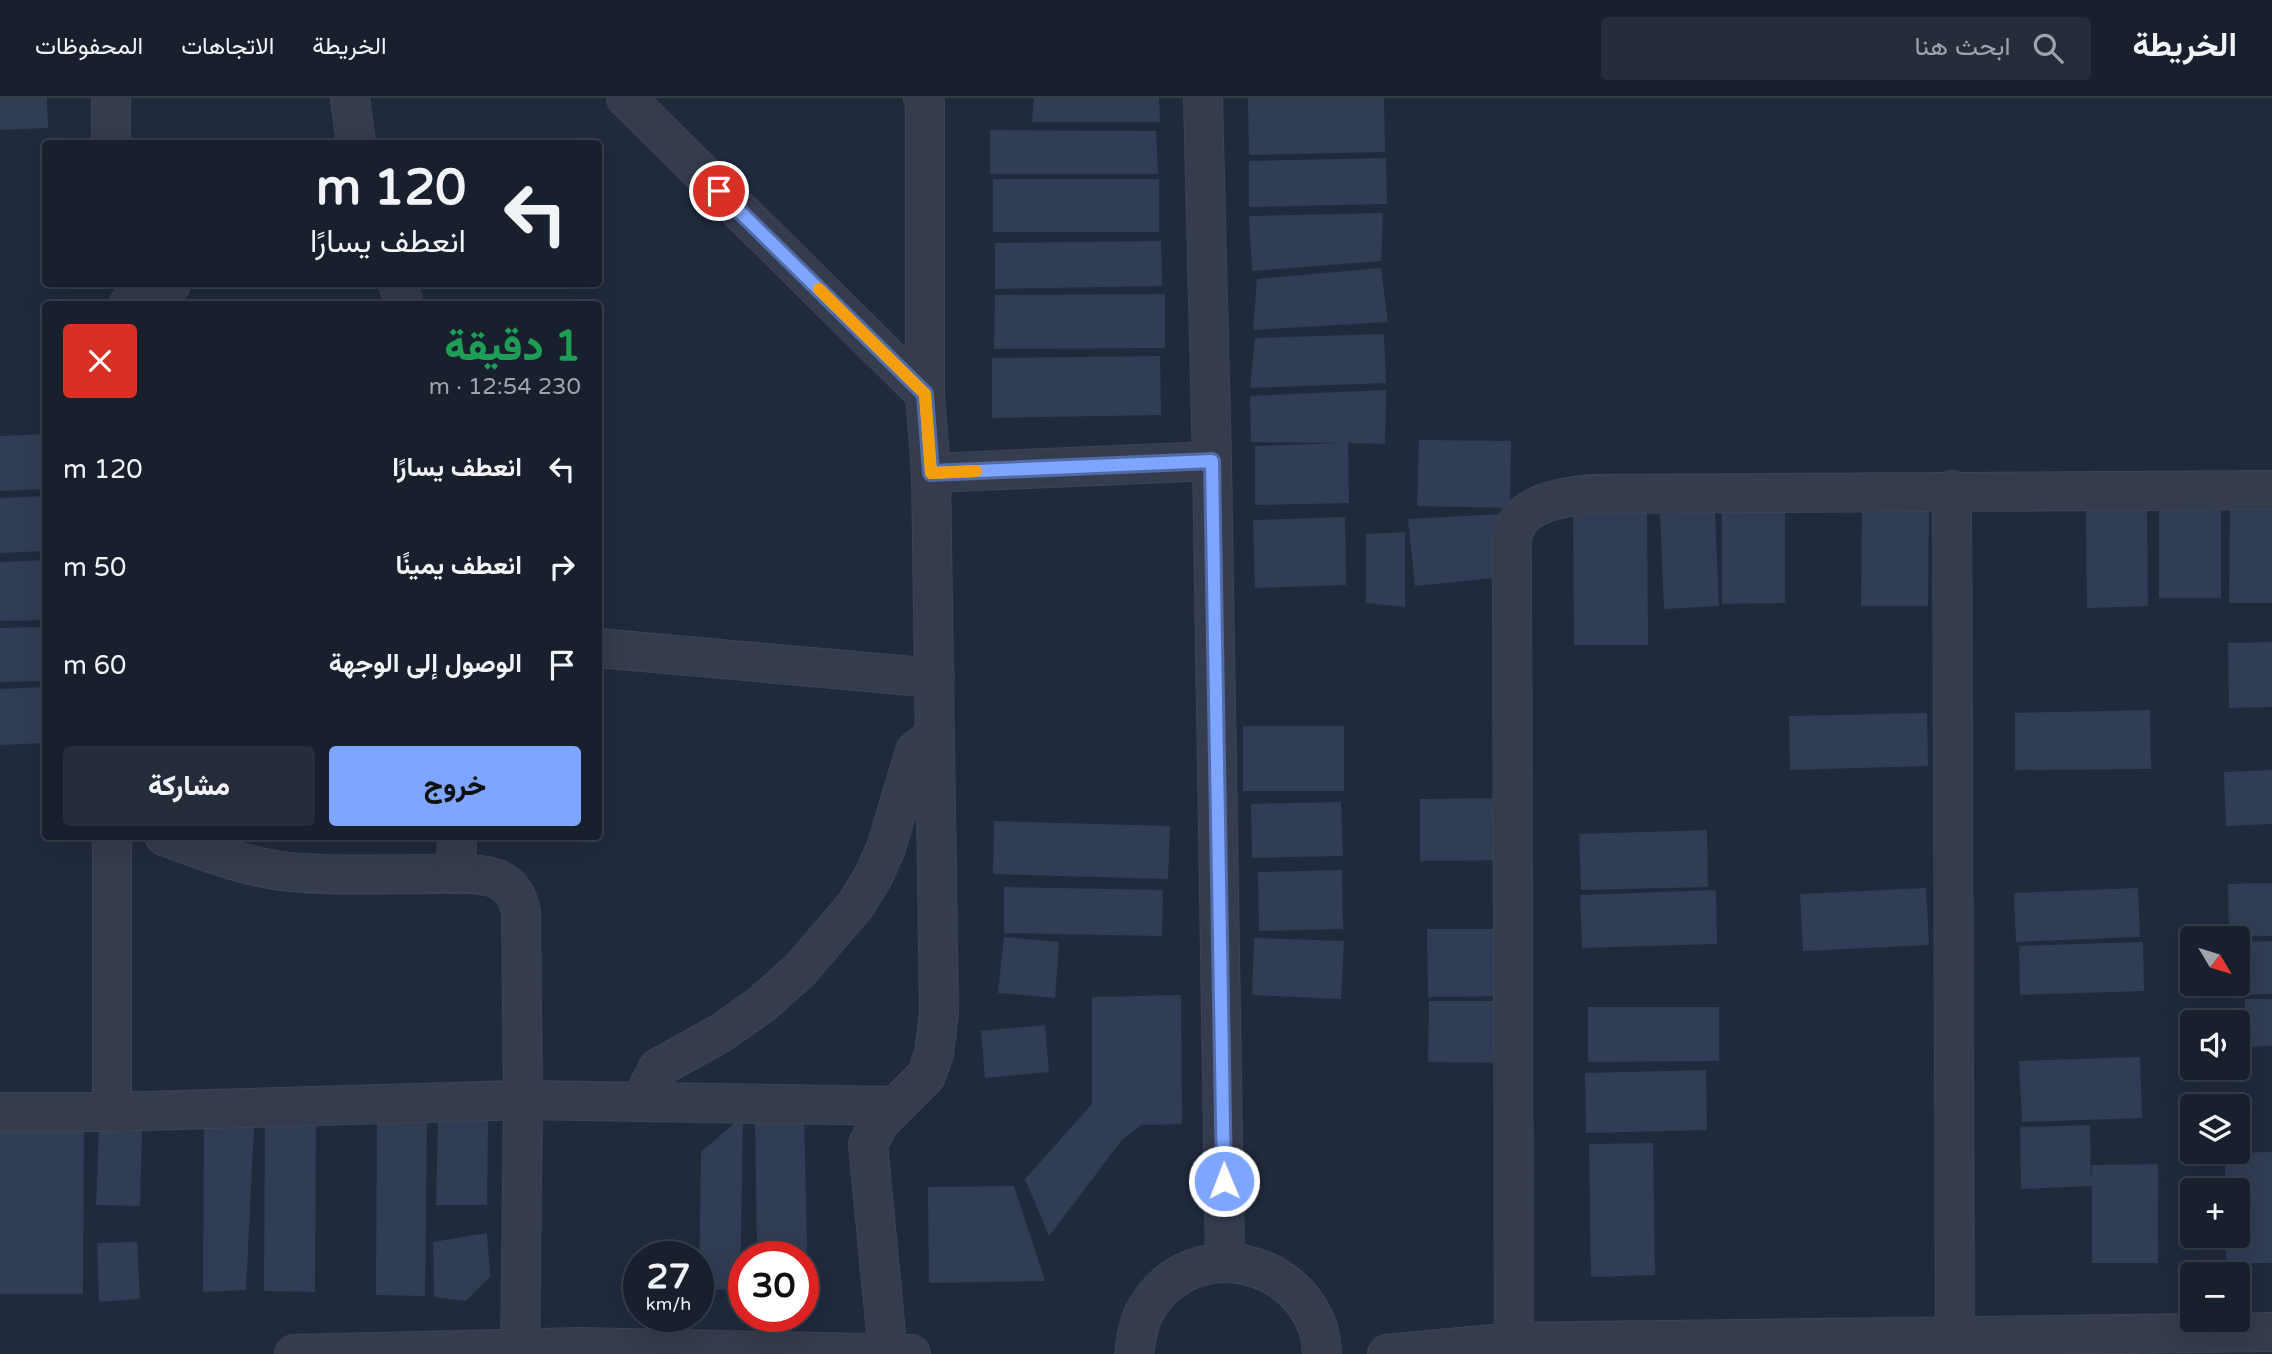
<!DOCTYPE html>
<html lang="ar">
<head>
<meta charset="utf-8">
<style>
	:root { --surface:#18202e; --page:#252d3a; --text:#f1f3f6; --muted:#9fa3aa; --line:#363e4a; --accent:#7ea5ff }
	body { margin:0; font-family:"Varela Round",Vazirmatn,sans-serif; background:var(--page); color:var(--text); direction:rtl; height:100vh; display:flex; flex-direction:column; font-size:26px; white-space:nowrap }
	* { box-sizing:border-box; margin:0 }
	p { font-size:23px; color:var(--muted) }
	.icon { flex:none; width:38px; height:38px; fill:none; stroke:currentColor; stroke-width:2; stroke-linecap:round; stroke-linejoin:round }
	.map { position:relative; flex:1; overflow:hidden; direction:ltr }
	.panel { position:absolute; left:42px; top:203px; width:560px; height:539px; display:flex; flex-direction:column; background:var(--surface); border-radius:7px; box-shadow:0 7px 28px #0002,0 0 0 2px var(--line); direction:rtl }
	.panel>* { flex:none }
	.top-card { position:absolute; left:42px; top:42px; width:560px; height:147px; border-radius:7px; box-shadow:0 7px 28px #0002,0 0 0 2px var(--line); direction:rtl; background:#18202e; color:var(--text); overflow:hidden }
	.needle { width:46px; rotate:128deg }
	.buttons { position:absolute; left:2180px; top:828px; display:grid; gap:14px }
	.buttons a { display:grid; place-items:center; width:70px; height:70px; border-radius:7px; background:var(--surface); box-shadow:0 7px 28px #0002,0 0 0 2px var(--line); font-size:35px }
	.speed { position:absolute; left:623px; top:1143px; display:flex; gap:14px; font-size:35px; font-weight:700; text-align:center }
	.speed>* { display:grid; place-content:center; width:91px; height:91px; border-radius:50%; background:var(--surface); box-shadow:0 7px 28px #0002,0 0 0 2px var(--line); line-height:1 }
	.speed small { font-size:18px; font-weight:400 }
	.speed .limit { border:10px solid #d22; background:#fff; color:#111 }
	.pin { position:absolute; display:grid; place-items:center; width:60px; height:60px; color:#fff; margin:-30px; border:4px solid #fff; border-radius:50%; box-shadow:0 2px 7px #0007 }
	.me { position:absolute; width:77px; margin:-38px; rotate:359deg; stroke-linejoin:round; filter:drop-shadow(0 0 5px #0008) }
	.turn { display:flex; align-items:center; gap:24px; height:147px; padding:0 21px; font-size:32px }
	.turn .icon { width:91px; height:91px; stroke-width:2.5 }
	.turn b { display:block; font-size:49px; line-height:60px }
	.round { display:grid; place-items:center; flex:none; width:74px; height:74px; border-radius:7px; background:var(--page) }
	.head { display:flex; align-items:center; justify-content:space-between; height:119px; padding:0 21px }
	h1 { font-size:42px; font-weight:800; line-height:52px; color:#1e9e55 }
	.button { display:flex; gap:14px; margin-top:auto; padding:14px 21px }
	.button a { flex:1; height:80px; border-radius:7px; background:var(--accent); color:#111; font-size:28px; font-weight:800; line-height:80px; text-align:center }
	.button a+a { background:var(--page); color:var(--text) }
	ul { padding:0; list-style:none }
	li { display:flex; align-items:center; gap:21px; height:98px; padding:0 21px }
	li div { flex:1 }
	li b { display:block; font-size:26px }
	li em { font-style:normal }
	header { display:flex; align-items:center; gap:42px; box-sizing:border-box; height:98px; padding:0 35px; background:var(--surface); border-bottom:2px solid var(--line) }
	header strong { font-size:33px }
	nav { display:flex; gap:38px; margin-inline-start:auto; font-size:24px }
	.search { width:490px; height:63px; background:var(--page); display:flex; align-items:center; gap:18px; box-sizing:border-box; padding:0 24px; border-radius:7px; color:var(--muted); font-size:26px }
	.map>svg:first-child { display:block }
	.building { fill:#313d54 }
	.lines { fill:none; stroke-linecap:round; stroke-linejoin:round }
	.minor-casing { stroke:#3d4556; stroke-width:40 }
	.minor { stroke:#343c4d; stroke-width:38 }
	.route-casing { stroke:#526ba6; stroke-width:18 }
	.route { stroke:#7ea5ff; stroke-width:12 }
	.slow { stroke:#f59e0b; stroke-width:12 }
</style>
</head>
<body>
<header>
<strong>الخريطة</strong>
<div class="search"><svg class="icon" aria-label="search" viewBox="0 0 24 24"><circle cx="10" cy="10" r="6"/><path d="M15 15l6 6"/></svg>ابحث هنا</div>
<nav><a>الخريطة</a><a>الاتجاهات</a><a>المحفوظات</a></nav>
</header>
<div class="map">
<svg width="2272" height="1256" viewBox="0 0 2272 1256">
	<rect width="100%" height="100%" fill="#202a3d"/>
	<g class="building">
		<path d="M0,0H47L48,30L0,32Z"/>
		<path d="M1034,0H1159L1160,24H1032Z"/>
		<path d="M1248,0H1384L1385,54L1249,57Z"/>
		<path d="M990,32L1156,33L1158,76H990Z"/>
		<path d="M1386,60L1387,106L1249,109V63Z"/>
		<rect x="993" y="81" width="166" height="53"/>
		<path d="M1383,115L1381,163L1252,173L1249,118Z"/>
		<path d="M1161,143L1162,188L995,191V145Z"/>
		<path d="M1381,170L1388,224L1253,232L1257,181Z"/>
		<path d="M1165,196V250L994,251L995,197Z"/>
		<path d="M1384,236L1386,285L1250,290L1255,240Z"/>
		<path d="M1160,258L1161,317L992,320V260Z"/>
		<path d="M1386,292L1385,346L1348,345L1349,405L1255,407V348L1345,345L1251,344L1250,298Z"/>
		<path d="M46,336V391L0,393V338Z"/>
		<path d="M1419,342L1511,343L1510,410L1417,408Z"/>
		<path d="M46,398V453L0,455V400Z"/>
		<path d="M1929,402L1928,508H1861L1862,403Z"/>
		<path d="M2221,405V500H2159V406Z"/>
		<path d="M2230,405H2272V505H2229Z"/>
		<path d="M2147,408L2148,508L2087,510L2086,409Z"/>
		<path d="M1573,410H1647L1648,547H1574Z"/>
		<path d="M1785,412V505L1722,506V413Z"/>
		<path d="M1715,414L1719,508L1664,511L1660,416Z"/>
		<path d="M1503,416V479L1415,488L1408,421Z"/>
		<path d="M1345,419L1346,487L1255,490L1253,422Z"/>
		<path d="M1405,434V509L1366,505V436Z"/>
		<path d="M46,462V522L0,523V464Z"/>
		<path d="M46,529V583L0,584V530Z"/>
		<path d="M2272,544V609L2229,610L2228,545Z"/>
		<path d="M46,589V645L0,647V591Z"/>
		<path d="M2150,612L2151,671L2015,672V615Z"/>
		<path d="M1927,615L1928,668L1790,672L1789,618Z"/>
		<rect x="1243" y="628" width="101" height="65"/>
		<path d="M2272,672V726L2226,728L2224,674Z"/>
		<path d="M1505,700V762L1420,763V701Z"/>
		<path d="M1341,704L1343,758L1252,760L1251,706Z"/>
		<path d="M994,723L1170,728L1168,781L993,776Z"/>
		<path d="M1707,732L1708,789L1581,792L1579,736Z"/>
		<path d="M1342,772L1343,831L1259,833L1258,774Z"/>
		<path d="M2272,785V838L2229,839L2228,786Z"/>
		<path d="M1004,789L1163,792L1162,838L1004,835Z"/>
		<path d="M1926,790L1929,847L1803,853L1800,796Z"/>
		<path d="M2138,790L2140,839L2016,844L2014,795Z"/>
		<path d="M1716,792L1717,846L1582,850L1580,797Z"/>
		<path d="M1427,831H1509V898L1428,899Z"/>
		<path d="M1004,839L1059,844L1055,900L998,895Z"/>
		<path d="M1254,840L1344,843L1341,901L1252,897Z"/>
		<path d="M2272,843V896L2231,897V886H2238V844Z"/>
		<path d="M2143,844L2144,893L2020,897L2019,848Z"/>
		<path d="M1181,897L1182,1026L1141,1027L1121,1043L1049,1138L1025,1081L1092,1006V899Z"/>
		<path d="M2245,901H2272V948L2245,949Z"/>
		<path d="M1429,903H1522L1521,965L1428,964Z"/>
		<path d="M1588,909H1719V963L1588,964Z"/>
		<path d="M1045,927L1049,974L985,980L981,933Z"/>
		<path d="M2140,959L2142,1020L2022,1024L2019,963Z"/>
		<path d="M1706,972L1707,1032L1586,1035L1585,975Z"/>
		<path d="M743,1018L740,1192L699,1191L701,1054Z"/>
		<path d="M804,1018L808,1190H803V1158H757L755,1019Z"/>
		<path d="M438,1022L488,1023L487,1107H436Z"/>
		<path d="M377,1023H427L425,1198L376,1197Z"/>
		<path d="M265,1024H316L315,1194L264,1193Z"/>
		<path d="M0,1026H84L83,1196H0Z"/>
		<path d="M2090,1027L2091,1084L2092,1067L2158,1066V1165H2092V1088L2021,1091L2020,1029Z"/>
		<path d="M204,1029H254L246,1192L203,1194Z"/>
		<path d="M99,1032L142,1033L140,1108L96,1107Z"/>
		<path d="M1653,1045L1655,1177L1591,1179L1589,1046Z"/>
		<path d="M2272,1054V1165H2226V1138H2238V1092H2225V1055Z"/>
		<path d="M1014,1088L1045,1183L929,1185L928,1089Z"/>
		<path d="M487,1135L490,1179L466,1203L434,1199L433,1144Z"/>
		<path d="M137,1144L140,1201L99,1204L97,1145Z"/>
	</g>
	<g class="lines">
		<g class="minor-casing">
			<g id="minor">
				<path d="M350,0L356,46"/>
				<path d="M626,0L925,296"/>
				<path d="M1203,0L1212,363L1225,1164"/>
				<path d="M111,46V0"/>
				<path d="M398,186L404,206"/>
				<path d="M129,206L171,186"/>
				<path d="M931,375L1212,363"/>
				<path d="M1952,392L1955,1256"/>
				<path d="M598,550L935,580"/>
				<path d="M112,738V1014"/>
				<path d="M164,738C209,755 256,773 304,775C347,778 390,776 433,776C453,776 478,774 497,781C512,787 518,800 521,814L523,1002L520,1256"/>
				<path d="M456,776L457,738"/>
				<path d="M648,1004L649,988L658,970L721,935L762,906L800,872L855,808L873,779L886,750L915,653L921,648L935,647"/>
				<path d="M0,1014H112L523,1002L896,1008"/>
				<path d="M294,1256L580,1249L911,1256"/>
				<path d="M888,1256L868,1046L879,1025L926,978L934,956L939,915L931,375L925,296V4L923,0"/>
				<path d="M1134,1256C1136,1242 1138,1227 1144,1215C1183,1140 1290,1153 1318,1230C1321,1238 1321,1248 1322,1256"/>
				<path d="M1387,1256L1514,1244L2272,1234"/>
				<path d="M1514,1256L1512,471C1512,460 1510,444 1514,433C1522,404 1565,399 1590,396L2272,392"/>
			</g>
		</g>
		<use href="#minor" class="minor"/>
	</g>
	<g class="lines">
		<g class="route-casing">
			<path id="route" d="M719,93L925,296L931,375L1212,363L1224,1083"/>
		</g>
		<use href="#route" class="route"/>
		<path class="slow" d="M819,191L925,296L931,375L976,373"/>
	</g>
</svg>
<div class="buttons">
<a><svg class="needle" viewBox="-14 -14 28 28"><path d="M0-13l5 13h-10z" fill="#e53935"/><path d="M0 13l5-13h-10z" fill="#9fa3aa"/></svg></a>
<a><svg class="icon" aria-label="sound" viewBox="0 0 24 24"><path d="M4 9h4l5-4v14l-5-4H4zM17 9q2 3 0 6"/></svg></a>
<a><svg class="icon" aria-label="layers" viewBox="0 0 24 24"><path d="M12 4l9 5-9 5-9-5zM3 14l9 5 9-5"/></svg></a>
<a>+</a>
<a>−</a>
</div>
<div class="speed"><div>27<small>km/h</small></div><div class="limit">30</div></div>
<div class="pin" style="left:719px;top:93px;background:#d93025"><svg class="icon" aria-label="arrive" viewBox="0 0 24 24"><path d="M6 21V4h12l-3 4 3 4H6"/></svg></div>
<svg class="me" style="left:1224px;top:1083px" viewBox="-20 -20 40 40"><circle r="17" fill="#7ea5ff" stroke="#fff" stroke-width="3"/><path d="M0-11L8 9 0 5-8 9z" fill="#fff"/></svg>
<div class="top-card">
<div class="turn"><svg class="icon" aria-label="left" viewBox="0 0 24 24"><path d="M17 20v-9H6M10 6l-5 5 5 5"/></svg><div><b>120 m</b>انعطف يسارًا</div></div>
</div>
<section class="panel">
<div class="head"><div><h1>1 دقيقة</h1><p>230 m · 12:54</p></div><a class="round" style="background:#d93025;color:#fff"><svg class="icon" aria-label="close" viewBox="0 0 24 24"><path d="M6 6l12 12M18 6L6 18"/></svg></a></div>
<ul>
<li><svg class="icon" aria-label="left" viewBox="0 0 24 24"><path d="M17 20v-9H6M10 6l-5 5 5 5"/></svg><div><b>انعطف يسارًا</b></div><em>120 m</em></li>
<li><svg class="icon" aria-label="right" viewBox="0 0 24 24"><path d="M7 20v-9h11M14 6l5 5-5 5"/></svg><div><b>انعطف يمينًا</b></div><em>50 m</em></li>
<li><svg class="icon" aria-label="arrive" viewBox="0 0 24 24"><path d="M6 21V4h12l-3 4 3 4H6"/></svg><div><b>الوصول إلى الوجهة</b></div><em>60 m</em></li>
</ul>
<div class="button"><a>خروج</a><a>مشاركة</a></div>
</section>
</div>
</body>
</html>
